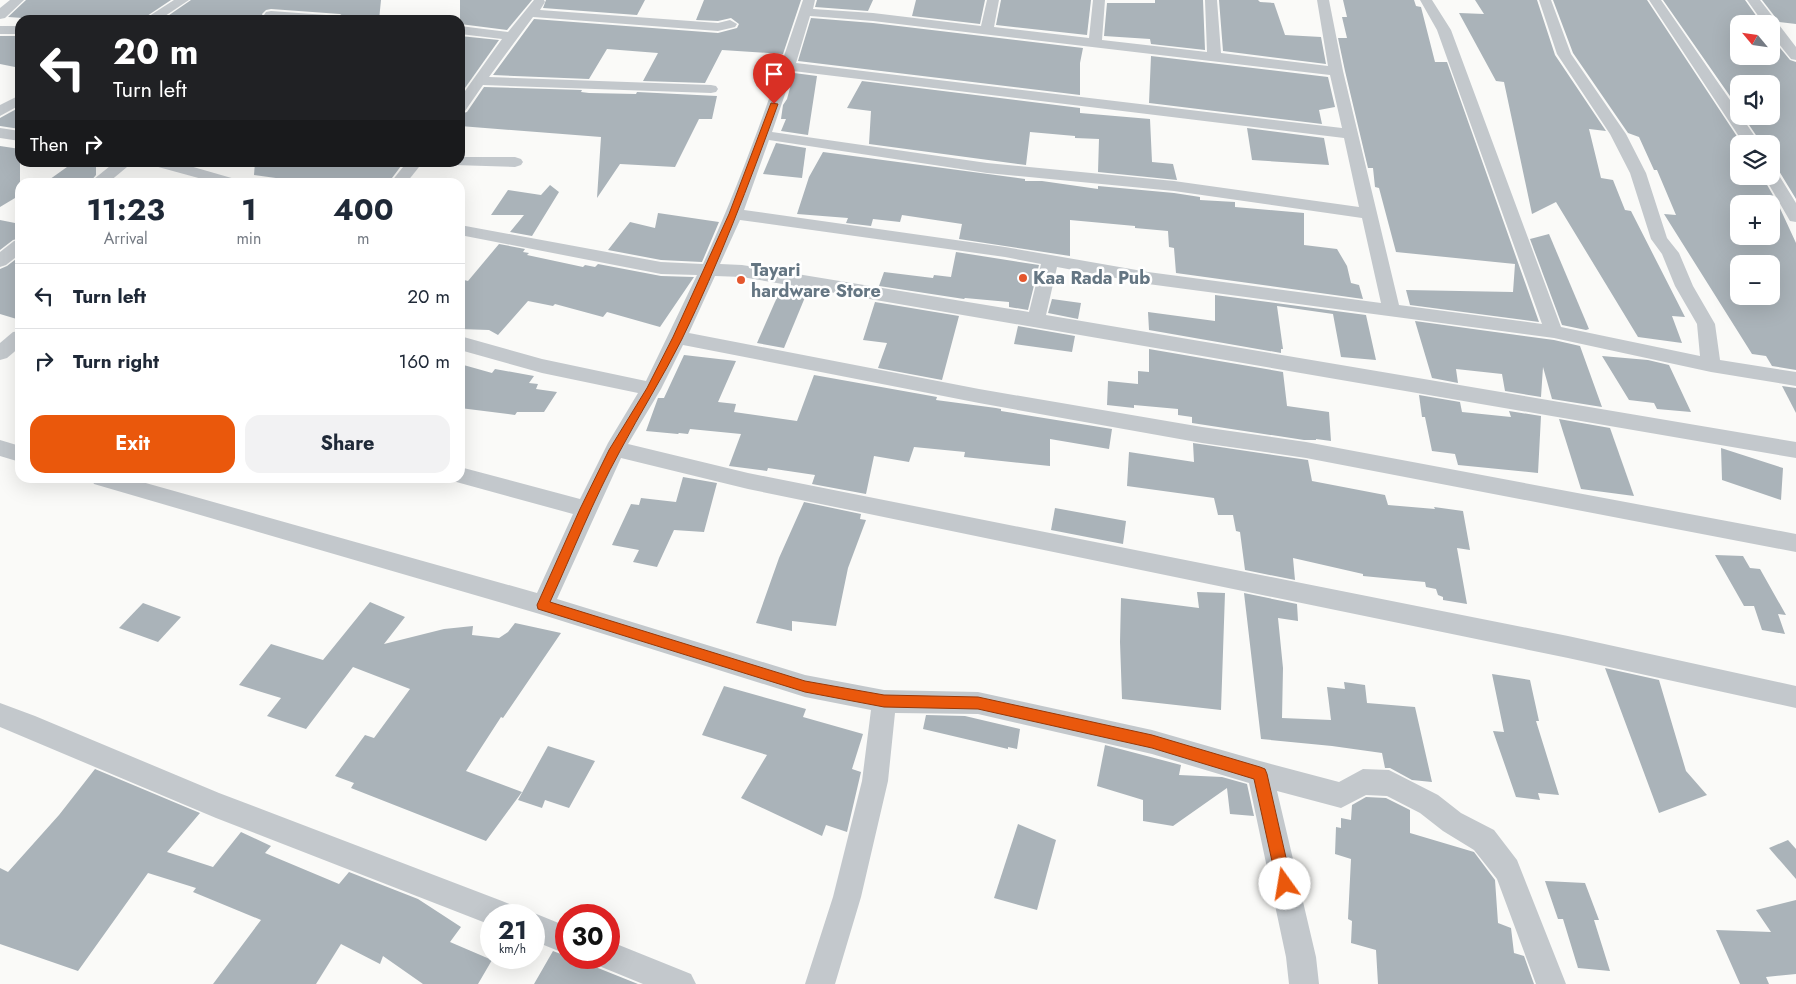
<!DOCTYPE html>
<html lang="en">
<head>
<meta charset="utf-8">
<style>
	:root { --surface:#fff; --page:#f2f2f3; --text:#1f2937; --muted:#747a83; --line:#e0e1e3; --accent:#ea580c }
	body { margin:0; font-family:Jost,sans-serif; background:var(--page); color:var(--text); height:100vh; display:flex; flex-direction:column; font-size:19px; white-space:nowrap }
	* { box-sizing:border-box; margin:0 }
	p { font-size:16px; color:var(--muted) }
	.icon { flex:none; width:28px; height:28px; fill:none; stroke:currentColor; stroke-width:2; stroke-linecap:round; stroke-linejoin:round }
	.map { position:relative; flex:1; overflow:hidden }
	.sheet { position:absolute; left:15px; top:178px; width:450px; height:305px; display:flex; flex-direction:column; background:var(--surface); border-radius:15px; box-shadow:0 5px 20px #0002 }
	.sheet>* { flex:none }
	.hud { position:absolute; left:15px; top:15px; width:450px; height:152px; border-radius:15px; box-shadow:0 5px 20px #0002; background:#202124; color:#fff; overflow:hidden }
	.needle { width:32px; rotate:299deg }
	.buttons { position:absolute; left:1730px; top:15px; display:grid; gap:10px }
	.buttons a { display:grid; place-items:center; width:50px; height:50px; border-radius:10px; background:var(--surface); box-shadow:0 5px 20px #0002; font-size:25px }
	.speed { position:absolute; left:480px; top:904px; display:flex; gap:10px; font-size:25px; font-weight:700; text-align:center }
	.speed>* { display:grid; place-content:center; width:65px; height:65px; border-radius:50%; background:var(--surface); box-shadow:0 5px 20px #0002; line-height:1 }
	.speed small { font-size:12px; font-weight:400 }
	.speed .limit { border:8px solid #d22; background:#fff; color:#111 }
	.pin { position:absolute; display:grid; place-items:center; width:42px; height:42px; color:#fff; margin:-51px -21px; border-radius:50% 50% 50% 0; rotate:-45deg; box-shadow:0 0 5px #0007 }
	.pin .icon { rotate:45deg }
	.me { position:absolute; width:55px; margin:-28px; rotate:347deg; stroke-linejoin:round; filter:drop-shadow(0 0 4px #0008) }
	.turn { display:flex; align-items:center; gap:18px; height:105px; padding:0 15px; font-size:22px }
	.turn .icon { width:65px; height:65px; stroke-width:2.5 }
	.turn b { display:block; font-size:35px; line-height:42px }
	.then { display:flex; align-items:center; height:48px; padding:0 15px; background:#0003; gap:10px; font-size:19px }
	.eta { display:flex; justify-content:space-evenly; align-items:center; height:85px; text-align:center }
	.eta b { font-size:30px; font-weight:700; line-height:35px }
	.action { display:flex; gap:10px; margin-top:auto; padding:10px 15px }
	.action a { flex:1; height:58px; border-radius:15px; background:var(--accent); color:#fff; font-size:20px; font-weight:700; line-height:58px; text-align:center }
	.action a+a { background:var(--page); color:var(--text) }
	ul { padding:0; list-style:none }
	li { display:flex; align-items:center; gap:15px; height:65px; padding:0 15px; border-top:1px solid var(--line) }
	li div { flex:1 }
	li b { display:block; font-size:19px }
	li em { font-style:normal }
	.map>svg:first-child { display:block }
	.building { fill:#aab3b9; fill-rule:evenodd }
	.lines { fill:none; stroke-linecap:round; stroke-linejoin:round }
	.minor { fill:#c3c8cc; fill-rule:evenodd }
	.route { fill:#ea580c; stroke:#983908 }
	.poi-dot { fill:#e4572e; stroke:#fff; stroke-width:2 }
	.labels { text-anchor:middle; stroke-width:5; stroke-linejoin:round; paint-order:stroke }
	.poi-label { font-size:18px; font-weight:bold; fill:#657683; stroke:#fff; text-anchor:start }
</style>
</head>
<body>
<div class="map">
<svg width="1796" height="984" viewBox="0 0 1796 984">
	<rect width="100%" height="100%" fill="#fafaf8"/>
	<g class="building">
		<path d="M26,0H171L141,20H20L23,18L8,17Z"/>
		<path d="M191,0H381L379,20H349L340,14L271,9L266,10L262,14L264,19L267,20H162Z"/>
		<path d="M460,0H532L507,30L460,24Z"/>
		<path d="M546,0H645L637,15L543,8Z"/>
		<path d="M704,0H801L783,54L722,50L705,83L643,81L658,53L607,49L589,79L493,75L534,19L718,33L737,28L739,24L731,18L718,21L696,20Z"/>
		<path d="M817,0H873L868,11L815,7Z"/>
		<path d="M916,0H985L980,24L912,16Z"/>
		<path d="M1001,0H1091L1087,35L996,25Z"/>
		<path d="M1155,0H1203L1205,50L1151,44L1150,39L1104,36L1107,3H1155Z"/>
		<path d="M1219,0H1258L1260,2L1274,3L1285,35L1321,37L1326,64L1223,51Z"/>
		<path d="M1343,0H1414L1416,6L1421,7L1435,62H1447L1539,322L1410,305L1406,290L1513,292L1515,264L1396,252L1379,188L1375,187L1373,168H1368L1345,71L1338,38H1347L1342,17H1347Z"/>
		<path d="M1475,0H1537L1555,55L1606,131L1589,129L1601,178L1613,180L1625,210L1631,211L1685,317L1672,316L1682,343L1638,337L1556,202L1532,214L1504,82L1496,81L1459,13L1484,14Z"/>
		<path d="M1553,0H1647L1742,144H1739V176H1762L1778,204L1796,243V370L1772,366L1766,356L1752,354L1664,214L1676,215L1657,170H1654L1639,137L1628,133L1573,53ZM1739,204H1771V236H1739ZM1739,264H1771V296H1739Z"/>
		<path d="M1663,0H1745L1762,24H1739V56H1771V37L1790,60L1796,62V199L1779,171L1771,168V144H1762L1743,116H1771V84H1739V109Z"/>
		<path d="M1762,0H1796V24L1779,22Z"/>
		<path d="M811,18L873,23L1083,48L1080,63V95L798,61Z"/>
		<path d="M0,36H20V68L0,64Z"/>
		<path d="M460,36L499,40L460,95Z"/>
		<path d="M1151,56L1328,77L1335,107L1319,110L1322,124L1149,103Z"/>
		<path d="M794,73L817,76L808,135L781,131L786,119H781L783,105L787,99Z"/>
		<path d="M862,81L1080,108V113L1150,119L1152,162L1173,164L1177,180L1098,172L1099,139L1075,138V136L1030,132L1026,165L869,144L871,111L847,108Z"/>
		<path d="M484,87L582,90L581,92L589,93L636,94L637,92L717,96L712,119H699L675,167L620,164L597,198L601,137L460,126V114L467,112Z"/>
		<path d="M20,107V129L0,126V118Z"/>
		<path d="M1247,128L1324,138L1329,165L1252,160Z"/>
		<path d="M776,143L806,148L802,178L763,174Z"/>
		<path d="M0,146L20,149V195L0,207Z"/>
		<path d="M823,152L1025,179V181H1042L1098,189V186L1174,193L1200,197V200L1235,202V207L1304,213V245L1337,249L1347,266L1351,283L1359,285L1363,299L1176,273L1174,248L1169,247L1168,231L1135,228V226L1070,220V256L959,239L962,224L902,215L900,222L873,219L871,226L846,223L848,218L797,214L809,177Z"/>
		<path d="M74,162H96V175L90,182H46Z"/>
		<path d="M255,162H404L389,182H305L254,175Z"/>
		<path d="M550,185L559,192L532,236L510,232L524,215H491L508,190L541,195Z"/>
		<path d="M658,213L719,222L702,262L661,260L608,250L630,222L655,228Z"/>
		<path d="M0,220L20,224V238L13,240L0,250Z"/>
		<path d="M1549,234L1589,329L1586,330L1562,325L1530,239Z"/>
		<path d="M499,244L525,249L523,252L529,253L527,255L583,267L585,265L595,267L598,264L661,276L694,277L660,327L607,312L603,317L555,304L553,306L528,301L498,335L489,330L460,329V279L468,281Z"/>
		<path d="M956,252L1039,265L1028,310L1009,307V302L965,298L964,299L879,286L884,272L933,278L934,275L951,277Z"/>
		<path d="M20,256V320L0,314V269L7,266Z"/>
		<path d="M782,286L808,290L784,348L757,343Z"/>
		<path d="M1215,295L1366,315L1376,360L1341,357L1333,314L1277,306L1283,349H1281V353L1149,330L1148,312L1215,321Z"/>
		<path d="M1052,299L1081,303L1078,319L1048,313Z"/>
		<path d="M875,302L959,316L942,380L878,368L887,343L863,340Z"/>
		<path d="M1415,321L1554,340L1580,346L1602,407L1552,399L1543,367L1541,397L1505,391L1502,374L1456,369L1458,383L1432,378Z"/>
		<path d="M1018,326L1075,336L1072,352L1014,344Z"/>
		<path d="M1149,349L1283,372L1287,406L1329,412L1331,441L1316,439V440H1304L1192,423V417L1178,415V409L1134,405V408L1107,405L1108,381L1138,384V371L1149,372Z"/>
		<path d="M684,355L736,361L718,402L736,404L734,412L797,421L814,375L937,397L936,400L996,408L1001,409V411L1112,429L1109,449L1050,439V466L964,457L965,452L914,447L909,462L874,456L866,494L812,484L815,475L768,468L767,471L729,466L741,434L690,429L688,434L679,433L678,434L646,431L658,398H664Z"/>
		<path d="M1602,356L1648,360L1669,365L1691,412L1657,409L1654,403L1629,400Z"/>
		<path d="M460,364L492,373L495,369L534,376L529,383L538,384L536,389L557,392L544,412H517L515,415L460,408Z"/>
		<path d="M1782,386L1796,388V413Z"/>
		<path d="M1419,395L1460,402L1462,412L1511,417L1509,411L1541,416L1538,473L1458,465L1455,454L1432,451L1425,417H1422Z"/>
		<path d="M1559,419L1610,428L1634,496L1581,489Z"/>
		<path d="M1193,443L1308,460L1312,481L1385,495L1388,505L1435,509L1434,507L1463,511L1470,550L1457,548L1467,604L1443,600V597L1438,595L1436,589L1426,587L1425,582L1363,576V574L1293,558L1295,580L1245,570L1240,532L1236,531L1233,515H1218L1214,498L1127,486L1129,452L1194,462Z"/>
		<path d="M1721,448L1783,468L1781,500L1722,480Z"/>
		<path d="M683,477L717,483L704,532L674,530L657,567L633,562L639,550L612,545L631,504L639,505L641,498L676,502Z"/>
		<path d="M804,502L861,514L860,519L866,520L848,568L836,626L792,621V631L756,623L779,558Z"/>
		<path d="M1055,508L1126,521L1123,544L1051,530Z"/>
		<path d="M1715,555L1743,556L1750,568L1760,569L1786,615L1778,614L1785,634L1762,630L1754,606H1744Z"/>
		<path d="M1197,592L1225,593L1221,710L1122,699L1120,642L1121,598L1199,608Z"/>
		<path d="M1244,593L1297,604L1298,621L1278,618L1283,668L1282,718L1331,720L1327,687L1345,689L1344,682L1365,685L1367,703L1415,707L1432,782L1412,780L1390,768H1385L1382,753L1332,746L1261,739Z"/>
		<path d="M370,602L405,617L384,644L444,629L473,626L472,635L499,638L508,632L515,623L561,633L503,718L501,717L466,771L522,792L486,841L351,788L354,783L335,776L365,735L374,738L410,689L353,667L306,729L267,716L281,698L239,685L271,644L323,660Z"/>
		<path d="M143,603L181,617L158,642L119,628Z"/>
		<path d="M1605,668L1659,680L1686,771L1707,795L1659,813Z"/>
		<path d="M1492,674L1530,680L1539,721H1536L1559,795L1538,793L1540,800L1516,797L1493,731L1504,732Z"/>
		<path d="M724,686L806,709L803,717L863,734L852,769L861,772L847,832L826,825L822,836L741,798L767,755L702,735Z"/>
		<path d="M926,715L965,716L1020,729L1017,749L1008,747V749L923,729Z"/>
		<path d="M1105,745L1181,765L1179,775L1222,777L1247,784L1254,816L1230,814L1227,788L1173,826L1143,821V800L1097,786Z"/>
		<path d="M548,746L595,761L569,808L545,800L542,808L518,800Z"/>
		<path d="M95,769L200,813L167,852L213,867L241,832L271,846L265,853L339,884L349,872L418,899L461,927L450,942L492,960L478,984H423L383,956L380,964L341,944L316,984H213L261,920L193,892L196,888L148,873L78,971L0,944V868L8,872L59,815Z"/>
		<path d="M1366,797L1386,798L1410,810V833L1474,852L1495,880L1498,923L1511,928L1514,953L1524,956L1534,984H1378L1376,950L1351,943L1352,921L1348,919L1351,859L1335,854L1336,827L1341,828V818L1351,820L1352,805Z"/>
		<path d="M1018,824L1056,840L1037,910L994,898Z"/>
		<path d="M1788,840L1796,849V879L1769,848Z"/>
		<path d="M1545,881L1585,883L1599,920H1594L1610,971L1578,968L1563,919H1558Z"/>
		<path d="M1796,900V974L1766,977L1769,984H1740L1716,930L1771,932L1756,910Z"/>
		<path d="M553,951L566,956V958L593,959L598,968L638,984H534Z"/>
	</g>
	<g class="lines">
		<g class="minor">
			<path d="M10,0H24L5,18L0,19V8Z"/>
			<path d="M174,0H189L159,20H143Z"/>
			<path d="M534,0H544L545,2L540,10L718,23L730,20L737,24L735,27L718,31L533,17L489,77L711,85L716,86L718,89L716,92L711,93L483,85L465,111L460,112V98L502,39L460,34V26L508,32Z"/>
			<path d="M803,0H815L813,9L873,13L981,26L987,0H999L994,27L1089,38L1093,0H1105L1102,40L1207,52L1205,0H1217L1221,53L1328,66L1317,0H1329L1343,71L1399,305L1542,324L1437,30L1420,0H1432L1451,30L1561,327L1700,356L1697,324L1675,286L1662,254L1651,239L1630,173L1610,134L1557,54L1539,0H1551L1571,54L1626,134L1646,173L1667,238L1679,253L1693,286L1715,324L1720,360L1796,372V386L1711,372L1554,338L1148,284L1057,267L1046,315L1796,442V458L742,277L715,276L689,333L979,389L1202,427L1306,442L1796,534V552L1306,458L1202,443L979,403L683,345L661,389L628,444L748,473L1568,636L1796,686V708L1568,658L748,489L621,458L557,599L805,675L884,690L978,692L1152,730L1260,761L1339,782L1363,769L1389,770L1438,795L1461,813L1494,830L1517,860L1566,984H1536L1497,879L1474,850L1443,831L1420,813L1387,796L1366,795L1341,808L1277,791L1316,957L1319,984H1289L1286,957L1249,783L1152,754L978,714L895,713L888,781L861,897L835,984H805L833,897L862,781L871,710L805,697L543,615L94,484L91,478H128L537,593L573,514L460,483L453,481L451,478H460V467L580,499L608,443L638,393L542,373L460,350V336L542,359L646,381L697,275L661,274L460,235V225L661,262L703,264C742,179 773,89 803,0ZM810,16L873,21L1330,75L1342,128L796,63ZM793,71L1344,138L1359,207L1174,181L987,163L772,132ZM769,140L987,173L1174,191L1362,218L1381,303L1148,272L1005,247L744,210ZM740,220L1005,257L1041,264L1029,312L742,265L720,264Z"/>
			<path d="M1649,0H1661L1739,113V116H1741L1760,144H1744Z"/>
			<path d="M1747,0H1760L1796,47V60L1791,59L1771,34V24H1764Z"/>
			<path d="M271,11L340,16L347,20H285L266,18L264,15L266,12Z"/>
			<rect x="0" y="26" width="20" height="8"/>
			<path d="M20,95V105L0,116V105Z"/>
			<path d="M0,128L20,131V141L0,138Z"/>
			<path d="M460,157H515L521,159L523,162L521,165L515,167L454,165L453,162H460Z"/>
			<path d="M115,162H133L109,182H92L94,179Z"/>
			<path d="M150,162H176L235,179L237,182H213L151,165Z"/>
			<path d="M407,162H423L407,182H391Z"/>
			<path d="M1771,170L1777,172L1796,203V222L1790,221L1764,176H1771Z"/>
			<path d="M20,240V254L6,265L0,267V252L14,241Z"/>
			<path d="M20,331V347L7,358L0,360V343L13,332Z"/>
			<path d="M0,440L20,446V462L0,456Z"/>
			<path d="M0,703L35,716L219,793L502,901L512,905L516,915H491V925L216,818L0,727Z"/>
			<path d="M534,913L566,926V954L534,941V915H528Z"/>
			<path d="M609,941L691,974L696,984H643L599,966L595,958H609Z"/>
		</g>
	</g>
	<path class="route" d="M771,103L778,104C749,184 719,263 682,339C663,377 640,413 620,451C593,500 573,552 550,602L805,681L884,695L978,697L1152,735L1260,767L1265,769L1267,774L1292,884L1290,889L1285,891L1280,889L1277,884L1254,779L1152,748L978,709L884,707L805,692L538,609L537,605L580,509L609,450L647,388L673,337L729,214Z"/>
	<g class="poi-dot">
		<circle cx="1023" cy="278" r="5"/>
		<circle cx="741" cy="280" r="5"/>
	</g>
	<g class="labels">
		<g class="poi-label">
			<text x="751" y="276">Tayari<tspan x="751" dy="21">hardware Store</tspan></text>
			<text x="1033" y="284">Kaa Rada Pub</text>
		</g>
	</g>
</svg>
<div class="buttons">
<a><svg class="needle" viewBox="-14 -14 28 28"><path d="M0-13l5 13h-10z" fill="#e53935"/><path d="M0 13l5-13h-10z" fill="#747a83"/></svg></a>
<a><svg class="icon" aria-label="sound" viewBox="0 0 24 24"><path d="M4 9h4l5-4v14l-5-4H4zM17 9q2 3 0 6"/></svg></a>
<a><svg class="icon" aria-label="layers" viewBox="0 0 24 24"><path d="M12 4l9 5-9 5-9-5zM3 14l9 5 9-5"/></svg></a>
<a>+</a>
<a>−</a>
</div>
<div class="speed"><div>21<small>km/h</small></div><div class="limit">30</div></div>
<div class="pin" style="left:774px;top:104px;background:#d93025"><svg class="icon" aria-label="arrive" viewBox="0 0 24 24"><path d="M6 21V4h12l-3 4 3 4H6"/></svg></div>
<svg class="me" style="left:1285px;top:884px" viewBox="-20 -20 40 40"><circle r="19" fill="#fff"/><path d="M0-13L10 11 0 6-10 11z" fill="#ea580c"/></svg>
<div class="hud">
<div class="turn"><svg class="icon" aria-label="left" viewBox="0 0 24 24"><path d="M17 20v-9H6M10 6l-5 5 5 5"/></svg><div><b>20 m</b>Turn left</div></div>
<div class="then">Then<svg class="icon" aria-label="right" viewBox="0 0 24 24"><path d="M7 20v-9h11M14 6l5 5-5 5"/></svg></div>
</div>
<section class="sheet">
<div class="eta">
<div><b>11:23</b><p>Arrival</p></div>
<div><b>1</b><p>min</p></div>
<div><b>400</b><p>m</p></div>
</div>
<ul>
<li><svg class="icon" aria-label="left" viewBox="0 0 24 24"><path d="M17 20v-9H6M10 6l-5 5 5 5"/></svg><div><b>Turn left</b></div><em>20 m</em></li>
<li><svg class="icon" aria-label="right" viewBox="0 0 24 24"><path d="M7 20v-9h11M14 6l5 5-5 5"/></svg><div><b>Turn right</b></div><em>160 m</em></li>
</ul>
<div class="action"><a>Exit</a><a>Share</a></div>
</section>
</div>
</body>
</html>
